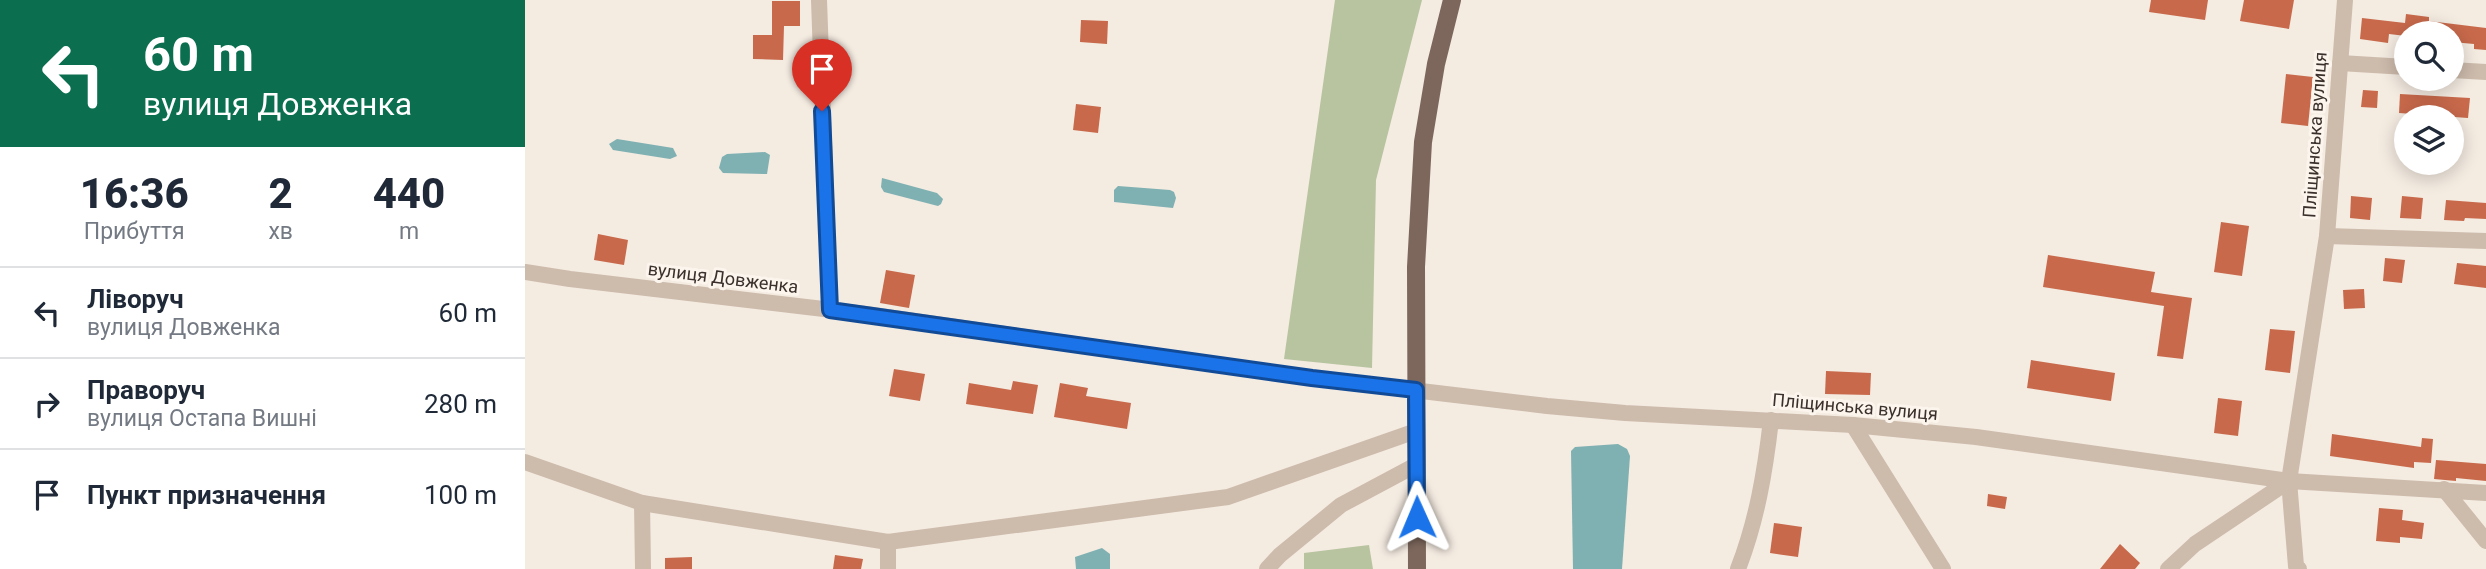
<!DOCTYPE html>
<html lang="uk">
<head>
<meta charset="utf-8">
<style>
	:root { --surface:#fff; --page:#f6f6f7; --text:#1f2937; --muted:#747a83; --line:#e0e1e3 }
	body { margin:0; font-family:Roboto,sans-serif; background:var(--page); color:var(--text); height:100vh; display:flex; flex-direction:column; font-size:26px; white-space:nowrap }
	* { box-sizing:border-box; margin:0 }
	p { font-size:23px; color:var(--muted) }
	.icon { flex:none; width:38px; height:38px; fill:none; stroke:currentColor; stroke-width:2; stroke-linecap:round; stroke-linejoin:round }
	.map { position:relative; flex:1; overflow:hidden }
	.drawer { display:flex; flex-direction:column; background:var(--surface); width:525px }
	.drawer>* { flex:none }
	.top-card { background:#0b6e4f; color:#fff; overflow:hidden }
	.tools { position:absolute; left:1869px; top:21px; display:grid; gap:14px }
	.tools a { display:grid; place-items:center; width:70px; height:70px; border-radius:50%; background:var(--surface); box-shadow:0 4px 18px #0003; font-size:35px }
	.pin { position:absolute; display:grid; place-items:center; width:60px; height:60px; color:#fff; margin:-72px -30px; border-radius:50% 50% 50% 0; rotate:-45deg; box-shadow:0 0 7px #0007 }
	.pin .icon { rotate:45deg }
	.me { position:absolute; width:77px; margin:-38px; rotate:359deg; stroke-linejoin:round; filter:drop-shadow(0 0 5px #0008) }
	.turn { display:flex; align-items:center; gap:24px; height:147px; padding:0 28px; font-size:32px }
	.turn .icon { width:91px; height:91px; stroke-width:2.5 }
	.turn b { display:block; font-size:49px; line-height:60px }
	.eta { display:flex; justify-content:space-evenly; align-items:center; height:119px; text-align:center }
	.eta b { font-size:42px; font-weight:800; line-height:49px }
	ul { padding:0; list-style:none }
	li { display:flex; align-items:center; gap:21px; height:91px; padding:0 28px; border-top:2px solid var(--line) }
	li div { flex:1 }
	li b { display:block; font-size:26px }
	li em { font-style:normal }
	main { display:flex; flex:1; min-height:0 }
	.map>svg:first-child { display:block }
	.green { fill:#b8c4a0 }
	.water { fill:#7fb0b2 }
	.building { fill:#c8694b }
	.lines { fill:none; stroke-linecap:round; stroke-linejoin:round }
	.street { stroke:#cdbbac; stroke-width:16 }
	.primary { stroke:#7d675c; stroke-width:18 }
	.route-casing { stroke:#114b97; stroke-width:18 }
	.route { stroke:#1a73e8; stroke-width:12 }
	.labels { text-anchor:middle; stroke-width:6; stroke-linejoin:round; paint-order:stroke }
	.street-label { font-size:18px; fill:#3b302b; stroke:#fbf5ee }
</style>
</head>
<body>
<main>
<section class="drawer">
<div class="top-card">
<div class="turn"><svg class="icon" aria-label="left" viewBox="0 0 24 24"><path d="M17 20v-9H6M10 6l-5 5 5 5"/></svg><div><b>60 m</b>вулиця Довженка</div></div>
</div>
<div class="eta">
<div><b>16:36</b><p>Прибуття</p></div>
<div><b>2</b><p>хв</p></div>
<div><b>440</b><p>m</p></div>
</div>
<ul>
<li><svg class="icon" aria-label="left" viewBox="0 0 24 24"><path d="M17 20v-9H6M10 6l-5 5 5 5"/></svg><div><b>Ліворуч</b><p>вулиця Довженка</p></div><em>60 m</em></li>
<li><svg class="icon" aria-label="right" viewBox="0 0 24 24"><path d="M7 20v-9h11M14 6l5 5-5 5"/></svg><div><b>Праворуч</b><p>вулиця Остапа Вишні</p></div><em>280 m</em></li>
<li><svg class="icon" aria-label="arrive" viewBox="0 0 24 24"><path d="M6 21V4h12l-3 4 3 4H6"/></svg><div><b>Пункт призначення</b></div><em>100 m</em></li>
</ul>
</section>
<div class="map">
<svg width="1961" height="569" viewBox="0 0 1961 569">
	<rect width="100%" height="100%" fill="#f4ebe1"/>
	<g class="green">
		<path d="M810,0H897L851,180L847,368L759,359Z"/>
		<path d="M844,545L848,569H779V553Z"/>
	</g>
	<g class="water">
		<path d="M92,139L148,148L152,156L145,159L88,150L84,144Z"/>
		<path d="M240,152L245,155L242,174L198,173L194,168L197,157L202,154Z"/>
		<path d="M357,178L412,193L418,199L416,204L413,206L359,192L356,187Z"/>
		<path d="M593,186L645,190L649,192L651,198L648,208L589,202V190Z"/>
		<path d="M1093,444L1102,449L1105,456L1097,569H1048L1046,451L1050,447Z"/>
		<path d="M577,548L585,554V569H551L550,557Z"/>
	</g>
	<g class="building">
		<path d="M1626,0H1683L1680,20L1624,12Z"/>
		<path d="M1719,0H1769L1764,29L1715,21Z"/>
		<path d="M247,1H275V26H259L258,60L228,59V35H247Z"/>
		<path d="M1881,14L1904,17V21L1961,28V50L1949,49V44L1927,42V33H1881V36L1864,34L1863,43L1835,39L1837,18L1880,23Z"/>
		<path d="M556,20L583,21L582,44L555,42Z"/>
		<path d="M1761,74L1788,77L1783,126L1756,123Z"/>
		<path d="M1838,90L1853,91L1852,108L1836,107Z"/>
		<path d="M1875,94L1945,98L1943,118L1874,113Z"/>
		<path d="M551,104L576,107L573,133L548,130Z"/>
		<path d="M1826,196L1847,198L1845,220L1825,218Z"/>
		<path d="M1877,196L1898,198L1896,219L1875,218Z"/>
		<path d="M1921,200L1961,203V219L1940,218L1939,221L1919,220Z"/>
		<path d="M1696,222L1724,226L1717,276L1689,272Z"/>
		<path d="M73,234L103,240L99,265L69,260Z"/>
		<path d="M1523,255L1630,272L1626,292L1667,298L1658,359L1632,356L1639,306L1518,287Z"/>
		<path d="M1860,258L1880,260L1877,283L1858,281Z"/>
		<path d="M1932,263L1961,266V288L1929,284Z"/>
		<path d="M361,270L390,275L384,308L355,303Z"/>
		<path d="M1839,289L1840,308L1819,309L1818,290Z"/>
		<path d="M1745,329L1770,331L1765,373L1740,370Z"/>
		<path d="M1506,360L1590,373L1586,401L1502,388Z"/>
		<path d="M369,369L400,374L395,401L364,396Z"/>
		<path d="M1301,371L1346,373L1345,395L1300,394Z"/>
		<path d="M488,381L513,385L508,414L441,404L444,383L486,390Z"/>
		<path d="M535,383L563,388L561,396L606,403L602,429L529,417Z"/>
		<path d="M1693,398L1717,401L1713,436L1689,433Z"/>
		<path d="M1807,434L1896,447L1897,438L1908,439L1906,463L1889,462V468L1805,456Z"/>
		<path d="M1911,460L1961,464V481L1931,478V481L1909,479Z"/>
		<path d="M1463,494L1482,497L1480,509L1462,506Z"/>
		<path d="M1854,508L1878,510L1877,520L1899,523L1897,539L1875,537V543L1851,541Z"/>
		<path d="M1249,523L1277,527L1273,557L1245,553Z"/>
		<path d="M1595,544L1615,563L1610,569H1575Z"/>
		<path d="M310,555L338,559L336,569H308Z"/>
		<path d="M167,557V569H140V558Z"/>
	</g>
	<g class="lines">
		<g class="street">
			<path d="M294,0L305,310"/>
			<path d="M1815,63L1881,67"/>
			<path d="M1927,70L1961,72"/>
			<path d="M1802,236L1961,241"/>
			<path d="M0,272L45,279L341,314L787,378L1022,406L1100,413L1328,425L1451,437L1764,481L1961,493"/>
			<path d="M1328,425L1418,569"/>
			<path d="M0,462L117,503L363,542L703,497L891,431"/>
			<path d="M1919,489L1961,541"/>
			<path d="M117,503L118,569"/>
			<path d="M363,569V542"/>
			<path d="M742,569L755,555L816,505L891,465"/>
			<path d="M1213,569C1232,520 1240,472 1246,420"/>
			<path d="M1643,569L1670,544L1764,481"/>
			<path d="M1774,569L1771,566L1764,481L1802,236L1820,0"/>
		</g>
		<path class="primary" d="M892,569L891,267L898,142L911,64L927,0"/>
	</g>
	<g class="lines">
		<g class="route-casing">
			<path id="route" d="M297,111L305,310L787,378L891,390L892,517"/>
		</g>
		<use href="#route" class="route"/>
	</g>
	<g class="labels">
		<g class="street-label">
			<text transform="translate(1790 135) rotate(-86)" y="6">Пліщинська вулиця</text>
			<text transform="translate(198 278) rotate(7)" y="6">вулиця Довженка</text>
			<text transform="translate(1330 407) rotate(5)" y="6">Пліщинська вулиця</text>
		</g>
	</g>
</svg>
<div class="tools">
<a><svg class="icon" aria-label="search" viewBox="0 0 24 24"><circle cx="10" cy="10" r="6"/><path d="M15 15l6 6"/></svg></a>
<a><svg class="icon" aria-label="layers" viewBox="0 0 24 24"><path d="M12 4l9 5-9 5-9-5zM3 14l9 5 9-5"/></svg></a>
</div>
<div class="pin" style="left:297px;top:111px;background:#d93025"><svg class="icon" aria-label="arrive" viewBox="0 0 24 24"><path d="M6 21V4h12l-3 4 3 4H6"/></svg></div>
<svg class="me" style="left:892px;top:517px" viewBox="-20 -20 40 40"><path d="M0-17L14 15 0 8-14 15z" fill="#1a73e8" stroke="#fff" stroke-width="4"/></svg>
</div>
</main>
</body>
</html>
